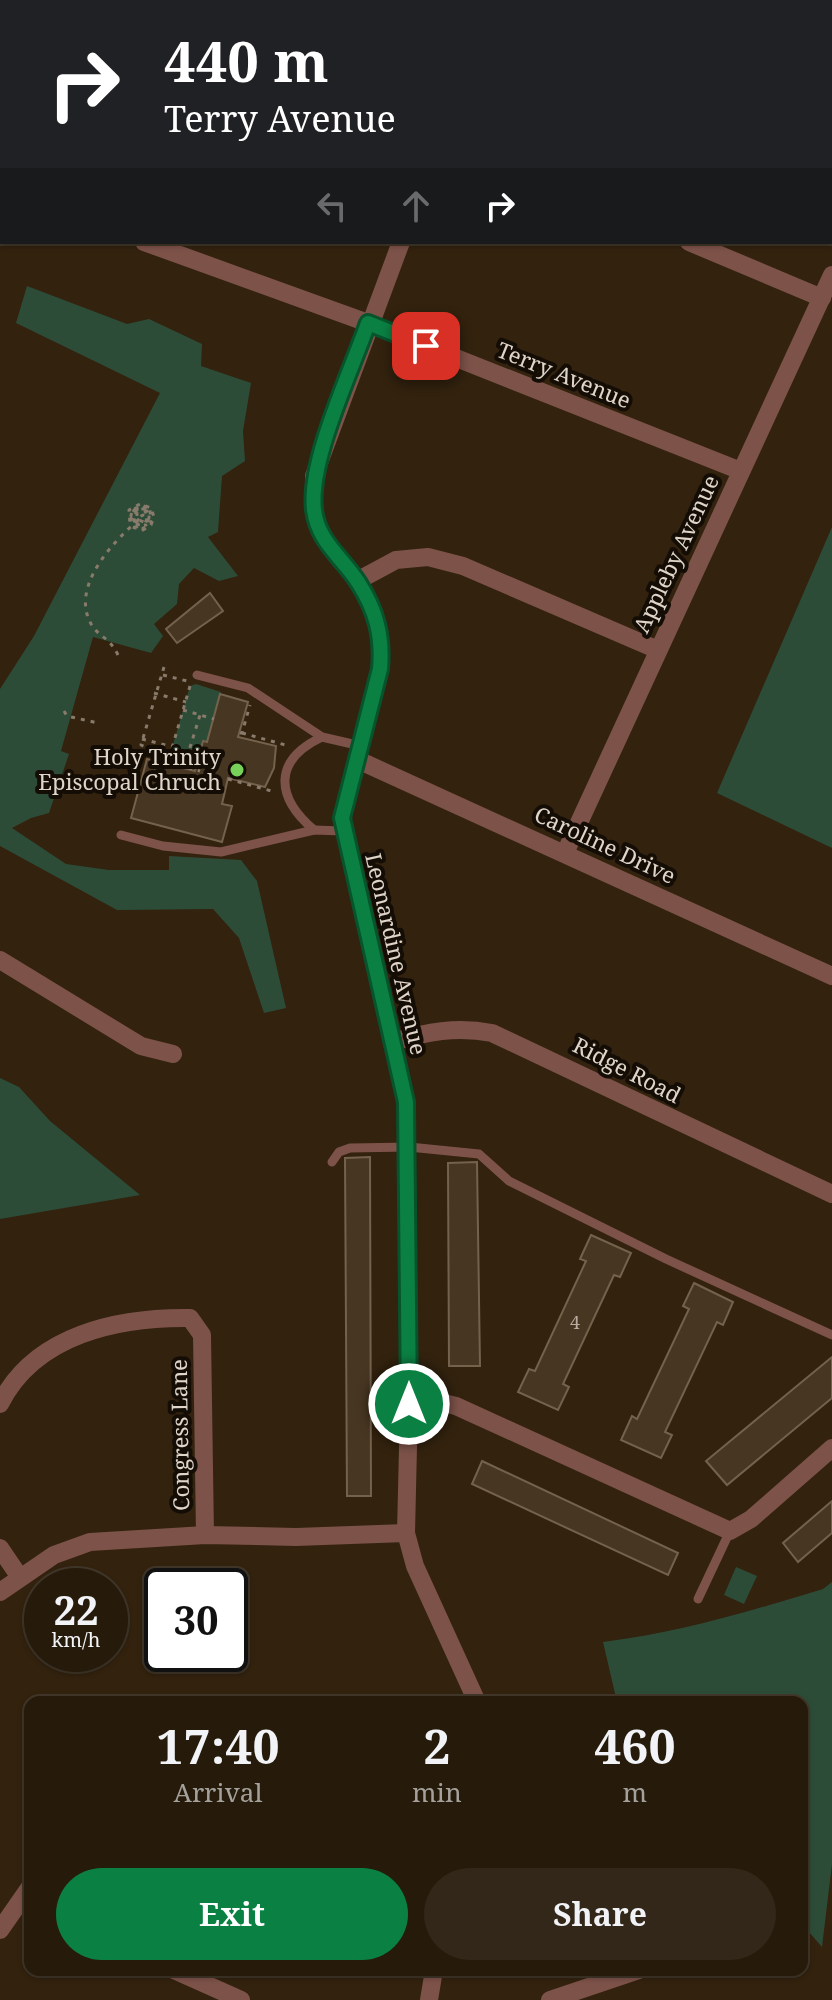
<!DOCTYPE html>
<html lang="en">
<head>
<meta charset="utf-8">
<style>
	:root { --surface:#261a0a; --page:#322718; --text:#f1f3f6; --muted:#a4a19c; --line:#42382b; --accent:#0b8043 }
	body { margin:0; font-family:"Noto Serif",serif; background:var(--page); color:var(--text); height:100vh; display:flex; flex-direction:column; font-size:30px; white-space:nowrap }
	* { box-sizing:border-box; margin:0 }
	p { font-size:26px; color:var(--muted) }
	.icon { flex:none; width:44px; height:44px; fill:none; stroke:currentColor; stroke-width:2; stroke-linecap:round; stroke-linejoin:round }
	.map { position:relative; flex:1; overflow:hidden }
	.panel { position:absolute; left:24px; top:1696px; width:784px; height:280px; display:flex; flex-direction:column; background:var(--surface); border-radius:16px; box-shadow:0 2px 6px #0004,0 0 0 2px var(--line) }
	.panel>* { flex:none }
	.guide { position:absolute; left:0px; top:0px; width:832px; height:244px; box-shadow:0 2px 6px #0004,0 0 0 2px var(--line); background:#202124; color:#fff; overflow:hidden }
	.speed { position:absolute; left:24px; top:1568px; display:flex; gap:16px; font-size:40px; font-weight:700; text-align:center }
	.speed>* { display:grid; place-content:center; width:104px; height:104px; border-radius:50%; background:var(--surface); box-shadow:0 2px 6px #0004,0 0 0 2px var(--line); line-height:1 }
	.speed small { font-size:20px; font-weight:400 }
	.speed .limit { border:4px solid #111; border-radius:12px; background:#fff; color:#111 }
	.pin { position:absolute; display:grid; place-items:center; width:68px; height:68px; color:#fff; margin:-34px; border-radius:16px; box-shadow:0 4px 12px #0006 }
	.me { position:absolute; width:88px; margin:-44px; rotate:0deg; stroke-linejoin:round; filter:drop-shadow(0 0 6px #0008) }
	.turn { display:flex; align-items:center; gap:28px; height:168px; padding:0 32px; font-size:36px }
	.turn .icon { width:104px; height:104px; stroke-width:2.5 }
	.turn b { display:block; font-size:56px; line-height:68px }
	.lanes { display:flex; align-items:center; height:76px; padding:0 32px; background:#0003; justify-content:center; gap:40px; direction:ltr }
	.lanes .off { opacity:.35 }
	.eta { display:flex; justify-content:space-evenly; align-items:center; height:136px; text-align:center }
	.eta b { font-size:48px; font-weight:700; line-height:56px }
	.action { display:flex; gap:16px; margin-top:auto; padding:16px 32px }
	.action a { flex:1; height:92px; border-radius:48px; background:var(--accent); color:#fff; font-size:32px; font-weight:700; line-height:92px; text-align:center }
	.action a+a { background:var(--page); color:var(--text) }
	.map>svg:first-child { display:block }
	.green { fill:#2d4c38 }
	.building { fill:#473622; stroke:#74624d; stroke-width:2 }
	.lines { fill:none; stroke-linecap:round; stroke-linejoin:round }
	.path { stroke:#887b6b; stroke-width:3; stroke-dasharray:4 6; stroke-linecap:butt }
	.service { stroke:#7d5249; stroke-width:9 }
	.minor { stroke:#7d5249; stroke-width:18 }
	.route-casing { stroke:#07532c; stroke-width:20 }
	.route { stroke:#0b8043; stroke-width:14 }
	.poi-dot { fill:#77d259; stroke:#140d06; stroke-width:3 }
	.labels { text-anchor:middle; stroke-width:8; stroke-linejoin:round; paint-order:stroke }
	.number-label { font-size:18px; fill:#baad9f }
	.street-label { font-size:22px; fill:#e0d5c9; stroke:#140d06 }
	.poi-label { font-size:22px; fill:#e0d5c9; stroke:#140d06; text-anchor:end }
</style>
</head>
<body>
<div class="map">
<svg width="832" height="2000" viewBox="0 0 832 2000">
	<rect width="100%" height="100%" fill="#32220e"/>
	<g class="green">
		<path d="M597,0H832V203L830,2Z"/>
		<path d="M27,286L127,324L149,319L202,344L201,366L251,383L243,431L245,461L222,476L218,532L208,537L238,576L219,581L194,568L179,584L177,604L154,624L163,636L151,653L93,637L61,751L69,754L49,813L31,818L12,828L66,864L109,870H169V856L241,860L257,881L286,1008L264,1013L239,938L213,909L117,910L0,846V689L34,636L160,393L16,323Z"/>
		<path d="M832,527V848L717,793Z"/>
		<path d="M196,684L221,692L207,742L203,741L198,757L200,771L168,762L190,686Z"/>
		<path d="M0,1078L19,1087L50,1121L140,1195L0,1219Z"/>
		<path d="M736,1567L757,1576L744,1604L724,1595Z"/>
		<path d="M832,1582V1864L822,1947L802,1924V1702H617L603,1642C679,1633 750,1611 823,1589Z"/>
	</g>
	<g class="building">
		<path d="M210,593L223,611L177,643L166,629Z"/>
		<path d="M220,694L248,702L238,737L276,746L274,768L265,787L228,778L222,804L232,806L222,842L131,818L147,759L195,771L203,741L207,742Z"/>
		<path d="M370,1157L371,1496H347L345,1158Z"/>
		<path d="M477,1162L480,1366H449L448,1163Z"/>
		<path d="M591,1235L631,1253L620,1277L614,1275L563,1384L569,1387L558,1410L518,1392L529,1369L535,1371L586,1261L580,1259Z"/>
		<path d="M694,1283L733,1302L723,1325L717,1322L665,1432L672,1435L661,1458L621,1440L632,1416L637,1419L689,1309L683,1306Z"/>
		<path d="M832,1357V1398L727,1485L706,1461Z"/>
		<path d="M482,1461L678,1553L668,1575L472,1484Z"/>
		<path d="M832,1501V1533L798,1562L783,1543Z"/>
	</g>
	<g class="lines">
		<g class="path">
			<path d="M118,655C109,637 101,638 93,627C68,590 111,544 136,522L134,518L136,512L145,511L148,517L145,523L137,525H146L135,527L142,529L151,523L150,510L148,524L147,511L135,509H149L142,505L132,510L130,522L134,510V521L130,524L129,510L140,504L151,508L154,517L151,525L143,530L132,527L138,521L144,522L139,520L143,515L137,518V513V521L141,517"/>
			<path d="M164,667L141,745L170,758"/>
			<path d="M163,675L187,681"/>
			<path d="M190,686L168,762L200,771"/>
			<path d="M154,693L186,702"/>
			<path d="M183,710L214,719"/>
			<path d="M64,711L67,716L98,723"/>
			<path d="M240,733H242L250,705"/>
			<path d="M242,733L289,746"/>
			<path d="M142,739L173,747"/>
			<path d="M184,767L200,715"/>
			<path d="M228,779L275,792"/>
		</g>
		<g class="service">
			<path d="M197,675L248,688L322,737L361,746"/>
			<path d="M314,830C275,797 273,760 322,737"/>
			<path d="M121,835L163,846L221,852L314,830L343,831"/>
			<path d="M332,1162L339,1152L350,1148L409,1147L479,1154L509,1181L666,1259L832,1335"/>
			<path d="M698,1599L730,1531"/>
		</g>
		<g class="minor">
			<path d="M130,0L131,2"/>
			<path d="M491,2V0"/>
			<path d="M0,144L2,146"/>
			<path d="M144,242L368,323L741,471"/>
			<path d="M401,242L314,476C314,495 312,513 320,531C329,551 345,563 357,581C376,608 383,637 380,669L342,818L406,1102L409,1404L406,1533L415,1566L477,1702"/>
			<path d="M689,242L822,298"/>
			<path d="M357,581L396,560L428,557L463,566L658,650"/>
			<path d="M358,760L832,976"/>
			<path d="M565,853L832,275"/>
			<path d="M0,960L141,1046L173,1054"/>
			<path d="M392,1042C427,1032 456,1026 492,1033L832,1194"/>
			<path d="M0,1404C35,1334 119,1317 190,1318L202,1335L205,1535"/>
			<path d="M409,1404L444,1403L456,1406L730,1531L751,1519L832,1448"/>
			<path d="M0,1548L19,1576"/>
			<path d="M0,1592L54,1555L90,1542L205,1535L296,1537L406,1533"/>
			<path d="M0,1930L30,1887"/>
			<path d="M174,1970L241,2000"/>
			<path d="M429,2000L434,1970"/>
			<path d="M550,2000L639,1970"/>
		</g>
	</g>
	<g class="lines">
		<g class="route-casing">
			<path id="route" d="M409,1404L406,1102L342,818L380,669C383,636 376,610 358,582C342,557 318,542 314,510C308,461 351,372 368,323L426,346"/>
		</g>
		<use href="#route" class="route"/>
	</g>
	<circle class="poi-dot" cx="237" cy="770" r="8"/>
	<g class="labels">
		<g class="number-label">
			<text x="575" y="1329">4</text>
		</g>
		<g class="street-label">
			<text transform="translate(564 375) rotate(22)" y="8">Terry Avenue</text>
			<text transform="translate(676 554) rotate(-65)" y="8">Appleby Avenue</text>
			<text transform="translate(605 845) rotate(25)" y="8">Caroline Drive</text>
			<text transform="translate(396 954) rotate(77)" y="8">Leonardine Avenue</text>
			<text transform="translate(627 1070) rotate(27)" y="8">Ridge Road</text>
			<text transform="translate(180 1435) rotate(-91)" y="8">Congress Lane</text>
		</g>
		<g class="poi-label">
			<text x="221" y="765">Holy Trinity<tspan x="221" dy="25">Episcopal Chruch</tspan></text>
		</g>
	</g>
</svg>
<div class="speed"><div>22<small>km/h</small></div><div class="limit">30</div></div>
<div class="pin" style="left:426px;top:346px;background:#d93025"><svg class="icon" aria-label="arrive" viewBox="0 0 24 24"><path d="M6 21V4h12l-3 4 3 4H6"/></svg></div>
<svg class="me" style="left:409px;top:1404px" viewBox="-20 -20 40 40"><circle r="17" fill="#0b8043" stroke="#fff" stroke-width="3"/><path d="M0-11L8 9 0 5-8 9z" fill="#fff"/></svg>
<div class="guide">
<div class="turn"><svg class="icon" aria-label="right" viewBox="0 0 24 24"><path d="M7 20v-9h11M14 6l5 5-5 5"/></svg><div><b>440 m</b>Terry Avenue</div></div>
<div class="lanes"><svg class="icon off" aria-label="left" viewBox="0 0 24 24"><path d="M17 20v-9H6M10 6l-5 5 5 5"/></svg><svg class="icon off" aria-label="ahead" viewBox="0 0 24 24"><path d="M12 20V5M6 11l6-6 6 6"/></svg><svg class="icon" aria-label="right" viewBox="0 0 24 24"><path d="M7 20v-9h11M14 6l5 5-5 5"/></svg></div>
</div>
<section class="panel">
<div class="eta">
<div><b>17:40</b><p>Arrival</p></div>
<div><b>2</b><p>min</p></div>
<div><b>460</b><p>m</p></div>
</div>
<div class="action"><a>Exit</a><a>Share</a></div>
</section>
</div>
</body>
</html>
